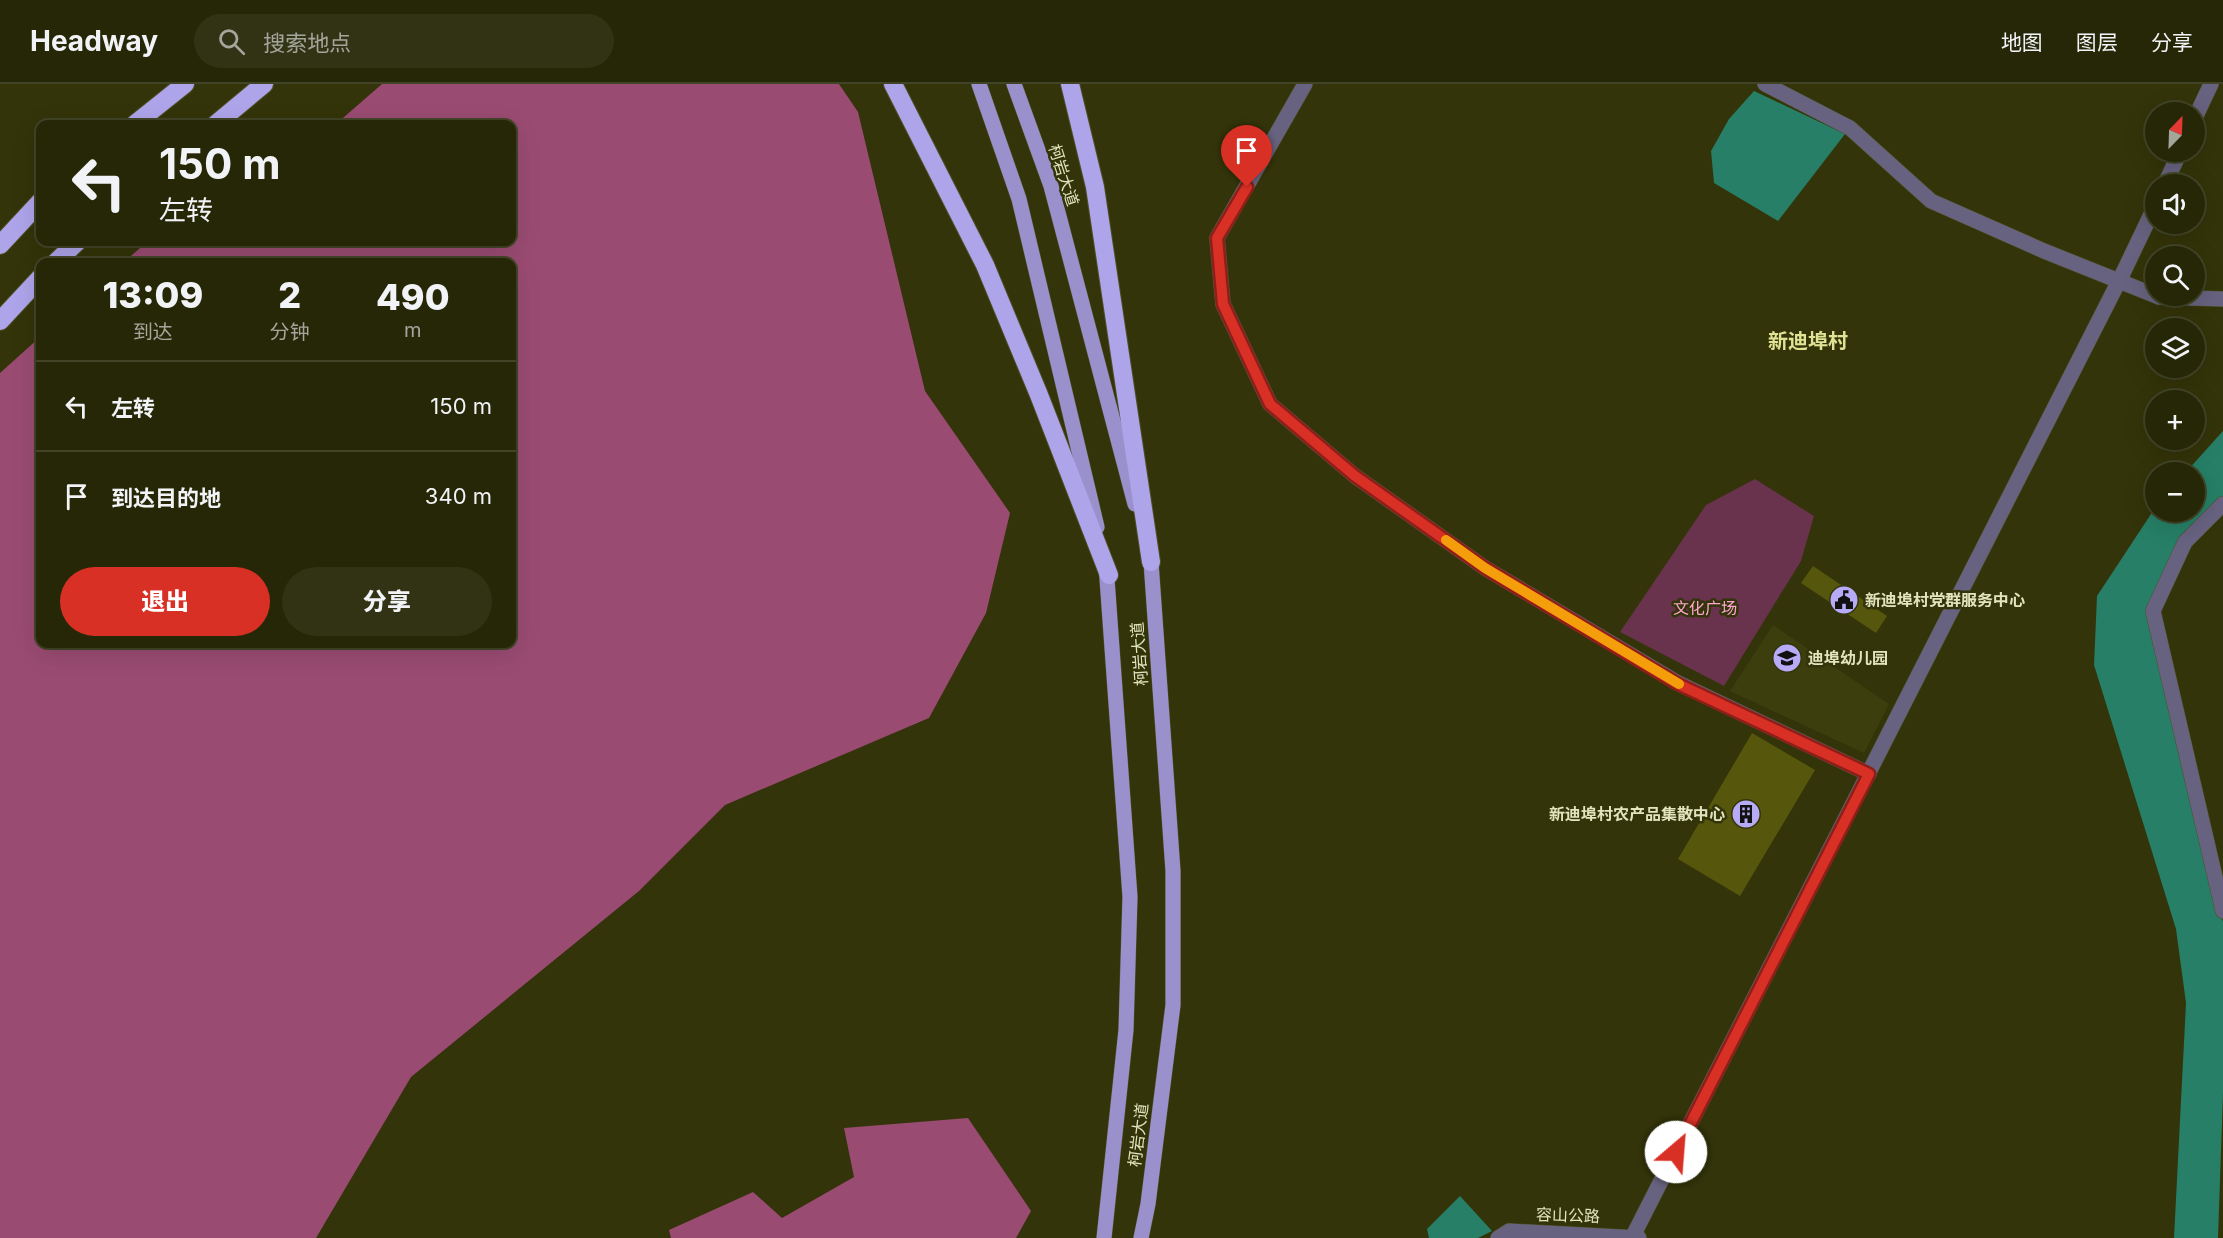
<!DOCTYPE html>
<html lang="zh">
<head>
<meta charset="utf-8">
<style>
	:root { --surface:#262707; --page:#323315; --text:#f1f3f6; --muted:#a4a59b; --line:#424428; --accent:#d93025 }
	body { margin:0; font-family:Inter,"Noto Sans SC",sans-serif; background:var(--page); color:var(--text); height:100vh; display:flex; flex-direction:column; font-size:22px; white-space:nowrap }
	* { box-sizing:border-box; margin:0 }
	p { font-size:20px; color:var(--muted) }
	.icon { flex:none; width:33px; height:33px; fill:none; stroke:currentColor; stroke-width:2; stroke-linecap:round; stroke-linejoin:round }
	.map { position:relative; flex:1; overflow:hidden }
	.details { position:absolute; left:36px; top:174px; width:480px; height:390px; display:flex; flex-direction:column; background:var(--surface); border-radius:12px; box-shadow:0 6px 24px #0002,0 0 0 2px var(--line) }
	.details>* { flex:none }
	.banner { position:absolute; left:36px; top:36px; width:480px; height:126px; border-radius:12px; box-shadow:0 6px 24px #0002,0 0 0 2px var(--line); background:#262707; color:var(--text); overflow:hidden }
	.needle { width:39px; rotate:23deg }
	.buttons { position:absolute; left:2145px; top:18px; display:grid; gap:12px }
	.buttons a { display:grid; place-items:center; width:60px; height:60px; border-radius:50%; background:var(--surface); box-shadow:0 6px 24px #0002,0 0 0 2px var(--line); font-size:30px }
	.pin { position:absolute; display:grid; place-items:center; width:51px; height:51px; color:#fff; margin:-62px -26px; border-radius:50% 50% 50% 0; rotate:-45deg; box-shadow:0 0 6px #0007 }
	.pin .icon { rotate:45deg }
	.me { position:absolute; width:66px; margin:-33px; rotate:27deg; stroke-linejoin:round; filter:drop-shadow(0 0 4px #0008) }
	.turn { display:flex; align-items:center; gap:21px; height:126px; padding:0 24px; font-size:27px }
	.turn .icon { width:78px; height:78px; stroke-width:2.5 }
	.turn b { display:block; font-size:42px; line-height:51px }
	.eta { display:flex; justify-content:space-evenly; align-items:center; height:102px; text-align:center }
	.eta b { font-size:36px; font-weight:800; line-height:42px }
	.button { display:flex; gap:12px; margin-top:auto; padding:12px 24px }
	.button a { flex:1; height:69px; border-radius:36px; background:var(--accent); color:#fff; font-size:24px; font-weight:800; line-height:69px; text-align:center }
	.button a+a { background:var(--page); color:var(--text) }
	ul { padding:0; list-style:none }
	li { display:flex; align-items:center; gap:18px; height:90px; padding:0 24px; border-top:2px solid var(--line) }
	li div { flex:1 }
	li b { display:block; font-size:22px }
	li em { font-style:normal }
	header { display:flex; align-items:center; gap:36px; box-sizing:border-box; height:84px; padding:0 30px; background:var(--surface); border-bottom:2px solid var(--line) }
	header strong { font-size:28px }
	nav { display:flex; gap:33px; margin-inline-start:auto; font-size:21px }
	.search { width:420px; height:54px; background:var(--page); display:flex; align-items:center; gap:15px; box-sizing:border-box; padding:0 21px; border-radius:33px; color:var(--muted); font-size:22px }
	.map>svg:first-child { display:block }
	.built { fill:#3d3e0e }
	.green { fill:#69324d }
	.forest { fill:#9a4b72 }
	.water { fill:#267f66 }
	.building { fill:#56570c }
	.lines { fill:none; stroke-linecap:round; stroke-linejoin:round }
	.minor-casing { stroke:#4f5026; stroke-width:16 }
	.major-casing { stroke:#4f5026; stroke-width:16 }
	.highway-casing { stroke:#4f5026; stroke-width:20 }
	.minor { stroke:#66627f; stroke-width:15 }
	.major { stroke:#9a91cc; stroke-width:15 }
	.highway { stroke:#aea4ea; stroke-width:18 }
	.route-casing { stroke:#8d1f18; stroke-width:15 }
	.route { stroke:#d93025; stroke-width:10 }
	.slow { stroke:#f59e0b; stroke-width:10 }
	.labels { text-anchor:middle; stroke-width:5; stroke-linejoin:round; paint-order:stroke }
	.street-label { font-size:16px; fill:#e1e4bd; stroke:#333409 }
	.poi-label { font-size:16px; font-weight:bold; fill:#e1e4bd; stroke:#333409; text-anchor:start }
	.park-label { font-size:16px; fill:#ffa6cf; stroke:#333409 }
	.quarter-label { font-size:20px; font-weight:bold; fill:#e0e394; stroke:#333409 }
</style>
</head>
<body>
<header>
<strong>Headway</strong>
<div class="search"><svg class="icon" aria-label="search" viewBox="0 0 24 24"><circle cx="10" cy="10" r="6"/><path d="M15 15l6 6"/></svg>搜索地点</div>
<nav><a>地图</a><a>图层</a><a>分享</a></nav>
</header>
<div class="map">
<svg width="2223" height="1154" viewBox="0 0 2223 1154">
	<rect width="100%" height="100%" fill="#333409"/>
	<path class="built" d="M1773,541L1889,620L1864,669L1730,607Z"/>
	<path class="green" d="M1755,395L1814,432L1801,477L1724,602L1620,548L1706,421Z"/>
	<g class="forest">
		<path d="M382,0H839L858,28L925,307L1010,429L986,529L929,634L725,721L639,807L411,993L316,1154H0V289L40,253V560H512V178H124L147,158H512V40H336Z"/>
		<path d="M968,1034L1031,1127L1016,1154H671L669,1146L753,1108L782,1134L854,1093L844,1044Z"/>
	</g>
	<g class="water">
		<path d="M1754,7L1845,50L1778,137L1714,99L1711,67L1729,35Z"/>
		<path d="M2223,347V414L2149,526L2223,838V1009L2218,1154H2174L2186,919L2176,845L2094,581L2097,512L2155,424L2156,428H2194V388H2186Z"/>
		<path d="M1460,1112L1492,1147L1478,1154H1429L1427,1145Z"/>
	</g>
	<g class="building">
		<path d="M1813,482L1887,532L1876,549L1801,499Z"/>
		<path d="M1752,649L1815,686L1740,812L1678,775Z"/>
	</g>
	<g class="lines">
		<g class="minor-casing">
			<g id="minor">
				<path d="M1305,0L1217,154L1223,220L1270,320L1355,392L1485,484L1678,599L1869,690"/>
				<path d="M1765,0L1850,44L1931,117L2044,167L2159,213L2223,215"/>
				<path d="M2194,36L2211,0"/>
				<path d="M2165,100L2180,68"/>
				<path d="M2223,420L2185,458L2153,527L2223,827"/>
				<path d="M1633,1152L2123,189L2156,120"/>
				<path d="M1498,1154L1509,1147L1639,1154"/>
			</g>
		</g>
		<g class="major-casing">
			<g id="major">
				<path d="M979,0L1019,115L1097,443"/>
				<path d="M1014,0L1051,102L1135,420"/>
				<path d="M1104,1154L1126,946L1130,813L1106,481"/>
				<path d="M1141,1154L1148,1120L1173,921V787L1151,478L1148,467"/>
			</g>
		</g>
		<g class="highway-casing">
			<g id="highway">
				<path d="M893,0L985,181L1039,311L1109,491"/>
				<path d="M1070,0L1095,103L1151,478"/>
				<path d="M135,40L185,0"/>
				<path d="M216,40L264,0"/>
				<path d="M0,161L40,118"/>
				<path d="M56,178L77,158"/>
				<path d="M0,237L40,194"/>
			</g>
		</g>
		<use href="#minor" class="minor"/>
		<use href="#major" class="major"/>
		<use href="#highway" class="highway"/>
	</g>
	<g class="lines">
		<g class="route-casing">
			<path id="route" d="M1247,103L1217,154L1223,220L1270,320L1355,392L1485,484L1678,600L1869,690L1676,1068"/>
		</g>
		<use href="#route" class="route"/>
		<path class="slow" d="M1446,456L1485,484L1679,600"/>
	</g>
	<defs>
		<g id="civic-disc" transform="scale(1.5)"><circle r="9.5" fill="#b7abf8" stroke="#333409"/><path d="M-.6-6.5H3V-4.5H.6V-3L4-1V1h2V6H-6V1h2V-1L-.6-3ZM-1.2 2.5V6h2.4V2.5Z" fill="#111"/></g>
		<g id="school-disc" transform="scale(1.5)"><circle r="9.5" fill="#b7abf8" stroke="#333409"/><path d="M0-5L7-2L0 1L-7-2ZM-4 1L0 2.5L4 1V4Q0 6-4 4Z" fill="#111"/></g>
		<g id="building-disc" transform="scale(1.5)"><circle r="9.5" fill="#b7abf8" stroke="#333409"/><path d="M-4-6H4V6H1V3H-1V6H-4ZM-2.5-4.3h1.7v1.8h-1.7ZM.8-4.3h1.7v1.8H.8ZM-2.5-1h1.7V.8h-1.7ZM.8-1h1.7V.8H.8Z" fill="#111"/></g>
	</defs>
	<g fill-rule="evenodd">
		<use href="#civic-disc" x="1844" y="516"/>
		<use href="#school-disc" x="1787" y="574"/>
		<use href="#building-disc" x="1746" y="730"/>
	</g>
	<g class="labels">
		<g class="street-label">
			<text transform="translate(1064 91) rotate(72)" y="6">柯岩大道</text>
			<text transform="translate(1139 570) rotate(-94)" y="6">柯岩大道</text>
			<text transform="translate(1138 1051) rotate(-83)" y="6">柯岩大道</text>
			<text transform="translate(1568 1131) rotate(2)" y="6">容山公路</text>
		</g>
		<g class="poi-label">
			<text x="1865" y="522">新迪埠村党群服务中心</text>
			<text x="1808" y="580">迪埠幼儿园</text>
			<text x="1725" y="736" text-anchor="end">新迪埠村农产品集散中心</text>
		</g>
		<g class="park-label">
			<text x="1705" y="530">文化广场</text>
		</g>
		<g class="quarter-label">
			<text x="1808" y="264">新迪埠村</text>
		</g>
	</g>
</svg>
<div class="buttons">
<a><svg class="needle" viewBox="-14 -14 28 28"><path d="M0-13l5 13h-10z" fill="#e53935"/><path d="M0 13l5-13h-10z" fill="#a4a59b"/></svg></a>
<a><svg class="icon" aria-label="sound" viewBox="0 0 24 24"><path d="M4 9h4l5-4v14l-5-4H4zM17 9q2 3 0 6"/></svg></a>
<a><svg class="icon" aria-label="search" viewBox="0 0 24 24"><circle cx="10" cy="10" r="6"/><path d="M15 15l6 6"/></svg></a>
<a><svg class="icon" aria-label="layers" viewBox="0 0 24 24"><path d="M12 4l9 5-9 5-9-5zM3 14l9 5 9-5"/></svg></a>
<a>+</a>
<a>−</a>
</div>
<div class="pin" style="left:1247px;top:103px;background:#d93025"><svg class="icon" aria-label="arrive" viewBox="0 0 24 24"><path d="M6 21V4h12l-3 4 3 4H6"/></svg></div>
<svg class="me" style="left:1676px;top:1068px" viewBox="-20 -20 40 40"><circle r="19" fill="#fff"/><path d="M0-13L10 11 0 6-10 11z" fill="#d93025"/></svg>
<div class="banner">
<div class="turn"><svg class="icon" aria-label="left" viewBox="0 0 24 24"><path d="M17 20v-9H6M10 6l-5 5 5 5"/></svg><div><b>150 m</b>左转</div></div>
</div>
<section class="details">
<div class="eta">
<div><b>13:09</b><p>到达</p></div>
<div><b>2</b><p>分钟</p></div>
<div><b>490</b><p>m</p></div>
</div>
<ul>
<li><svg class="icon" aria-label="left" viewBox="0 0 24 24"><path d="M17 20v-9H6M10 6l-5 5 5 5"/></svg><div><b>左转</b></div><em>150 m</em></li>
<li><svg class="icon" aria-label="arrive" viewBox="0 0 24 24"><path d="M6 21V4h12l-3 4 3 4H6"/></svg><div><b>到达目的地</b></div><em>340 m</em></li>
</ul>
<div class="button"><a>退出</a><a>分享</a></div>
</section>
</div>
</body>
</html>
